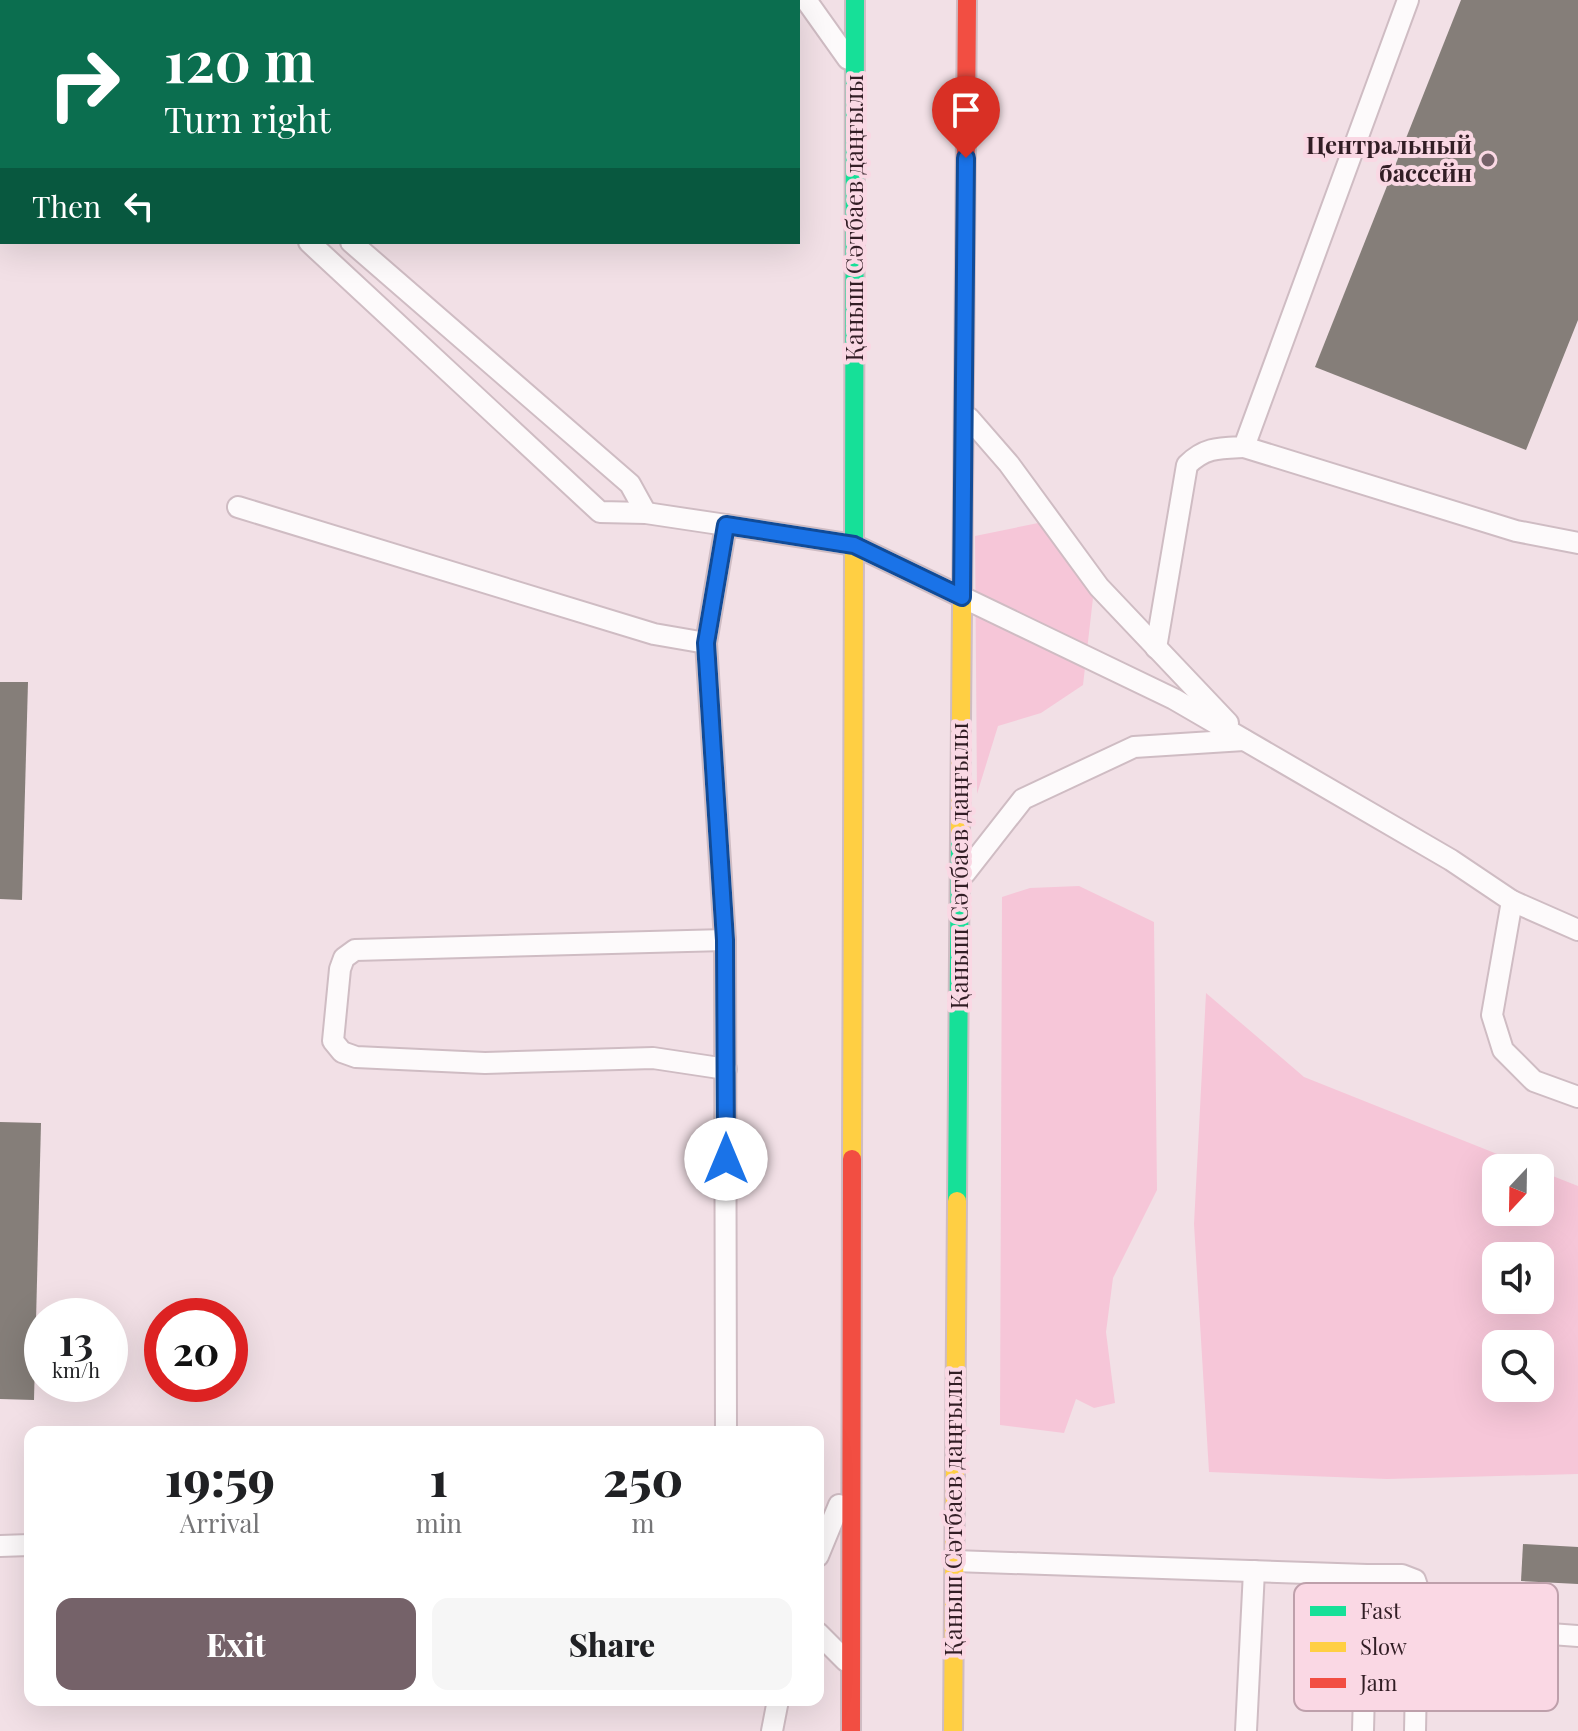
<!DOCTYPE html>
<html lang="en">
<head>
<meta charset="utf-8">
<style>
	:root { --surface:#fff; --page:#f6f6f6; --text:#202124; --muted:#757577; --accent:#756269 }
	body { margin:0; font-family:"Playfair Display",serif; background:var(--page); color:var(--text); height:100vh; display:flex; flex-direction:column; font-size:30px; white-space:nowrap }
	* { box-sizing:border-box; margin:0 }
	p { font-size:26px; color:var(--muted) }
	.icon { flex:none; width:44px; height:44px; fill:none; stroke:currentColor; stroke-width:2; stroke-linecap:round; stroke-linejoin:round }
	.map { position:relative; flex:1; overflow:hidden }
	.panel { position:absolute; left:24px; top:1426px; width:800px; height:280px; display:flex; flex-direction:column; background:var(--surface); border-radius:16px; box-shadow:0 8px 32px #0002 }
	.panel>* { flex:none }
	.banner { position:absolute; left:0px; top:0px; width:800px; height:244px; box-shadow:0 8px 32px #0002; background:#0b6e4f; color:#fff; overflow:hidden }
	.needle { width:52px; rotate:202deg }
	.controls { position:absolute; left:1482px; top:1154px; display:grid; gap:16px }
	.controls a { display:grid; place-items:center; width:72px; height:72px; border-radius:16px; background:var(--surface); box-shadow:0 8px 32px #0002; font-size:40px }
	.speed { position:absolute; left:24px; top:1298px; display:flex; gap:16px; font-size:40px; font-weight:700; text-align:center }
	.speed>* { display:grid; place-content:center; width:104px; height:104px; border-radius:50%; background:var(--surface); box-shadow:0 8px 32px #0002; line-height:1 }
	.speed small { font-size:20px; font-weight:400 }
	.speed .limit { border:12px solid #d22; background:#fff; color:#111 }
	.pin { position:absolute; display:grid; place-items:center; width:68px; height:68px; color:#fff; margin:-82px -34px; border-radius:50% 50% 50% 0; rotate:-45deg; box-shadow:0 0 8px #0007 }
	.pin .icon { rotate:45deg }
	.me { position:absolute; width:88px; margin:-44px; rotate:0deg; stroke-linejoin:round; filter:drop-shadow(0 0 6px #0008) }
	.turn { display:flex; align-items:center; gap:28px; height:168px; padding:0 32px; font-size:36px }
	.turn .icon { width:104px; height:104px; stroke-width:2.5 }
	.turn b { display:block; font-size:56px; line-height:68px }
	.then { display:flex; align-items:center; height:76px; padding:0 32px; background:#0003; gap:16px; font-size:30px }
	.eta { display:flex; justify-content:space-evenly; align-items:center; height:136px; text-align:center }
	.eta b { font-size:48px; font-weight:800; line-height:56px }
	.cta { display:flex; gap:16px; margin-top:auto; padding:16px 32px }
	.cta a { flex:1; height:92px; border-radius:16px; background:var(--accent); color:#fff; font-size:32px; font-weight:800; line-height:92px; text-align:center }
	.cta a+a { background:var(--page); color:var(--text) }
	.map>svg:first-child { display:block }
	.green { fill:#f6c6d8; fill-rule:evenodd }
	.building { fill:#857e79 }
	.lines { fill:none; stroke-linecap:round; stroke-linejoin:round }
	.lane-casing { stroke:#cfbcc3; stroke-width:24 }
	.fast-casing { stroke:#cfbcc3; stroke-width:22 }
	.slow-casing { stroke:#cfbcc3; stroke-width:22 }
	.jam-casing { stroke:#cfbcc3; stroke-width:22 }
	.lane { stroke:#fdfafb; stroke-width:20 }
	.fast { stroke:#16e098; stroke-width:18 }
	.slow { stroke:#ffcf43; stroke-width:18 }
	.jam { stroke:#f24e42; stroke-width:18 }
	.route-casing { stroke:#114b97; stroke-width:20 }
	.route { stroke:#1a73e8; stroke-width:14 }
	.poi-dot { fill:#756269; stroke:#fad8e4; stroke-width:3 }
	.labels { text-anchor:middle; stroke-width:8; stroke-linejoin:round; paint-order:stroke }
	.poi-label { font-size:24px; font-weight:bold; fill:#321e25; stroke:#fad8e4; text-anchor:end }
	.street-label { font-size:24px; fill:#321e25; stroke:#fad8e4 }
	.key { fill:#fad8e4; stroke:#bea0ab; stroke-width:2 }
	.key-label { font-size:22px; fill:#321e25 }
</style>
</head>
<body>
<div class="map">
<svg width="1578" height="1731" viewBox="0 0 1578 1731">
	<rect width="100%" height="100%" fill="#f2e0e6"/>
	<g class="green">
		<path d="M1043,522L1093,598L1083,685L1041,713L998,726L977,794L975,536Z"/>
		<path d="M1079,886L1154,922L1157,1190L1113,1278L1106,1332L1115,1403L1094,1408L1076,1399L1064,1433L1000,1425L1002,897L1030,888Z"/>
		<path d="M1206,993L1304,1077L1532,1168H1496V1212H1540V1171L1578,1186V1474L1387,1479L1209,1472L1194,1224ZM1496,1256H1540V1300H1496ZM1496,1344H1540V1388H1496Z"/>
	</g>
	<g class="building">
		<path d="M1461,0H1578V320L1526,450L1315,367Z"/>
		<path d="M0,682H28L22,900L0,899Z"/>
		<path d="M0,1122L41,1123L34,1400L0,1399Z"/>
		<path d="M1523,1544L1578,1547V1584L1521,1581Z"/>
	</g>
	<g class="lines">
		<g class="lane-casing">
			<g id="lane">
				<path d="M806,0L848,59"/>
				<path d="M291,2L292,0"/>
				<path d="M0,181L2,182"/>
				<path d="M309,242L600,512L646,513L726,525"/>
				<path d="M351,242L630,484L646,513"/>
				<path d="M969,418L1009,464L1099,587L1228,723"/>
				<path d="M1244,447L1516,531L1578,543"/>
				<path d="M238,507L654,634L706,643"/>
				<path d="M1156,648L1187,465C1205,447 1220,448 1244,447L1408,0"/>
				<path d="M965,873L1023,799L1134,747L1244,740"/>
				<path d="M1512,901L1578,930"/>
				<path d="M725,940L355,950L344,958L340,969L333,1041L342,1052L356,1057L485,1063L653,1058L726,1069"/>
				<path d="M726,1432L725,940L706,643L726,525L854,545L1174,699L1451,860L1512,901L1492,1015L1503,1050L1534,1081L1578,1097"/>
				<path d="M0,1546L30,1545"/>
				<path d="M818,1556L839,1505"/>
				<path d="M954,1561L1367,1575L1363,1731"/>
				<path d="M1367,1575H1402L1415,1580L1418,1589L1415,1731"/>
				<path d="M1496,1630L1578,1636"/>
				<path d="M818,1633L846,1661"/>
				<path d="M772,1731L778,1700"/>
				<path d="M1246,1731L1254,1571"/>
			</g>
		</g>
		<g class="fast-casing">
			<g id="fast">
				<path d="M854,547L855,0"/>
				<path d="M957,1201L960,835"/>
			</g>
		</g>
		<g class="slow-casing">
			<g id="slow">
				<path d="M960,835L964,380"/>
				<path d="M852,1159L854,547"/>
				<path d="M953,1731L957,1201"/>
			</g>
		</g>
		<g class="jam-casing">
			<g id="jam">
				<path d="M964,380L967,0"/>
				<path d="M851,1731L852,1159"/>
			</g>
		</g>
		<use href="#lane" class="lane"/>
		<use href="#fast" class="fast"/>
		<use href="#slow" class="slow"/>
		<use href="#jam" class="jam"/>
	</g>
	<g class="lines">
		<g class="route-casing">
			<path id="route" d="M726,1159L725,940L706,643L726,525L854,545L962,597L966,158"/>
		</g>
		<use href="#route" class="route"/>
	</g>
	<circle class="poi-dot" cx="1488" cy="160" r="8"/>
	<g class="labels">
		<g class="poi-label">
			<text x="1472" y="154">Центральный<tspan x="1472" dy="28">бассейн</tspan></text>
		</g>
		<g class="street-label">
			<text transform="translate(855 218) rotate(-90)" y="8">Қаныш Сәтбаев даңғылы</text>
			<text transform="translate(960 866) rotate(-90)" y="8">Қаныш Сәтбаев даңғылы</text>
			<text transform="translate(954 1513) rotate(-90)" y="8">Қаныш Сәтбаев даңғылы</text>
		</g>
	</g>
	<rect x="1294" y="1583" width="264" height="128" rx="12" class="key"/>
	<rect x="1310" y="1606" width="36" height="10" fill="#16e098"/>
	<rect x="1310" y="1642" width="36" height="10" fill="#ffcf43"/>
	<rect x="1310" y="1678" width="36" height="10" fill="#f24e42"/>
	<g class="key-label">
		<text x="1360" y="1619">Fast</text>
		<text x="1360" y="1655">Slow</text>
		<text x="1360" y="1691">Jam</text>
	</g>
</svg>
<div class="controls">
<a><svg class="needle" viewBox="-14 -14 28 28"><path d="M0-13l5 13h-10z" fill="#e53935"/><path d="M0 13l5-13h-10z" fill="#757577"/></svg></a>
<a><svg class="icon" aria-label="sound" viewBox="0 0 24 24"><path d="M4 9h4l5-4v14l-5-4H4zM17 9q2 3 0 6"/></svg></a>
<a><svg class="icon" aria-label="search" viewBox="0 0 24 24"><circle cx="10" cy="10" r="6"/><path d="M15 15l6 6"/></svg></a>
</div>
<div class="speed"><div>13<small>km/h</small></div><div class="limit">20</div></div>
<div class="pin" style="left:966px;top:158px;background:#d93025"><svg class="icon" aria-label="arrive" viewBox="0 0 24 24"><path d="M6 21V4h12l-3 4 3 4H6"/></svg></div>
<svg class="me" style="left:726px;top:1159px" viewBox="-20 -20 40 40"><circle r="19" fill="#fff"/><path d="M0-13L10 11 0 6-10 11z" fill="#1a73e8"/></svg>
<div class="banner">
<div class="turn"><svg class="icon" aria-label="right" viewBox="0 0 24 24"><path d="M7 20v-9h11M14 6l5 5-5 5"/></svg><div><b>120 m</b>Turn right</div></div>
<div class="then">Then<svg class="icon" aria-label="left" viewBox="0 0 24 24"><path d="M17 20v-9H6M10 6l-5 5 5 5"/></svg></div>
</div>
<section class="panel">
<div class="eta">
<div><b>19:59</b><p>Arrival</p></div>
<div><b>1</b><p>min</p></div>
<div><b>250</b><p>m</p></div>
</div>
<div class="cta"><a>Exit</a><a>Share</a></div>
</section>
</div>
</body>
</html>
